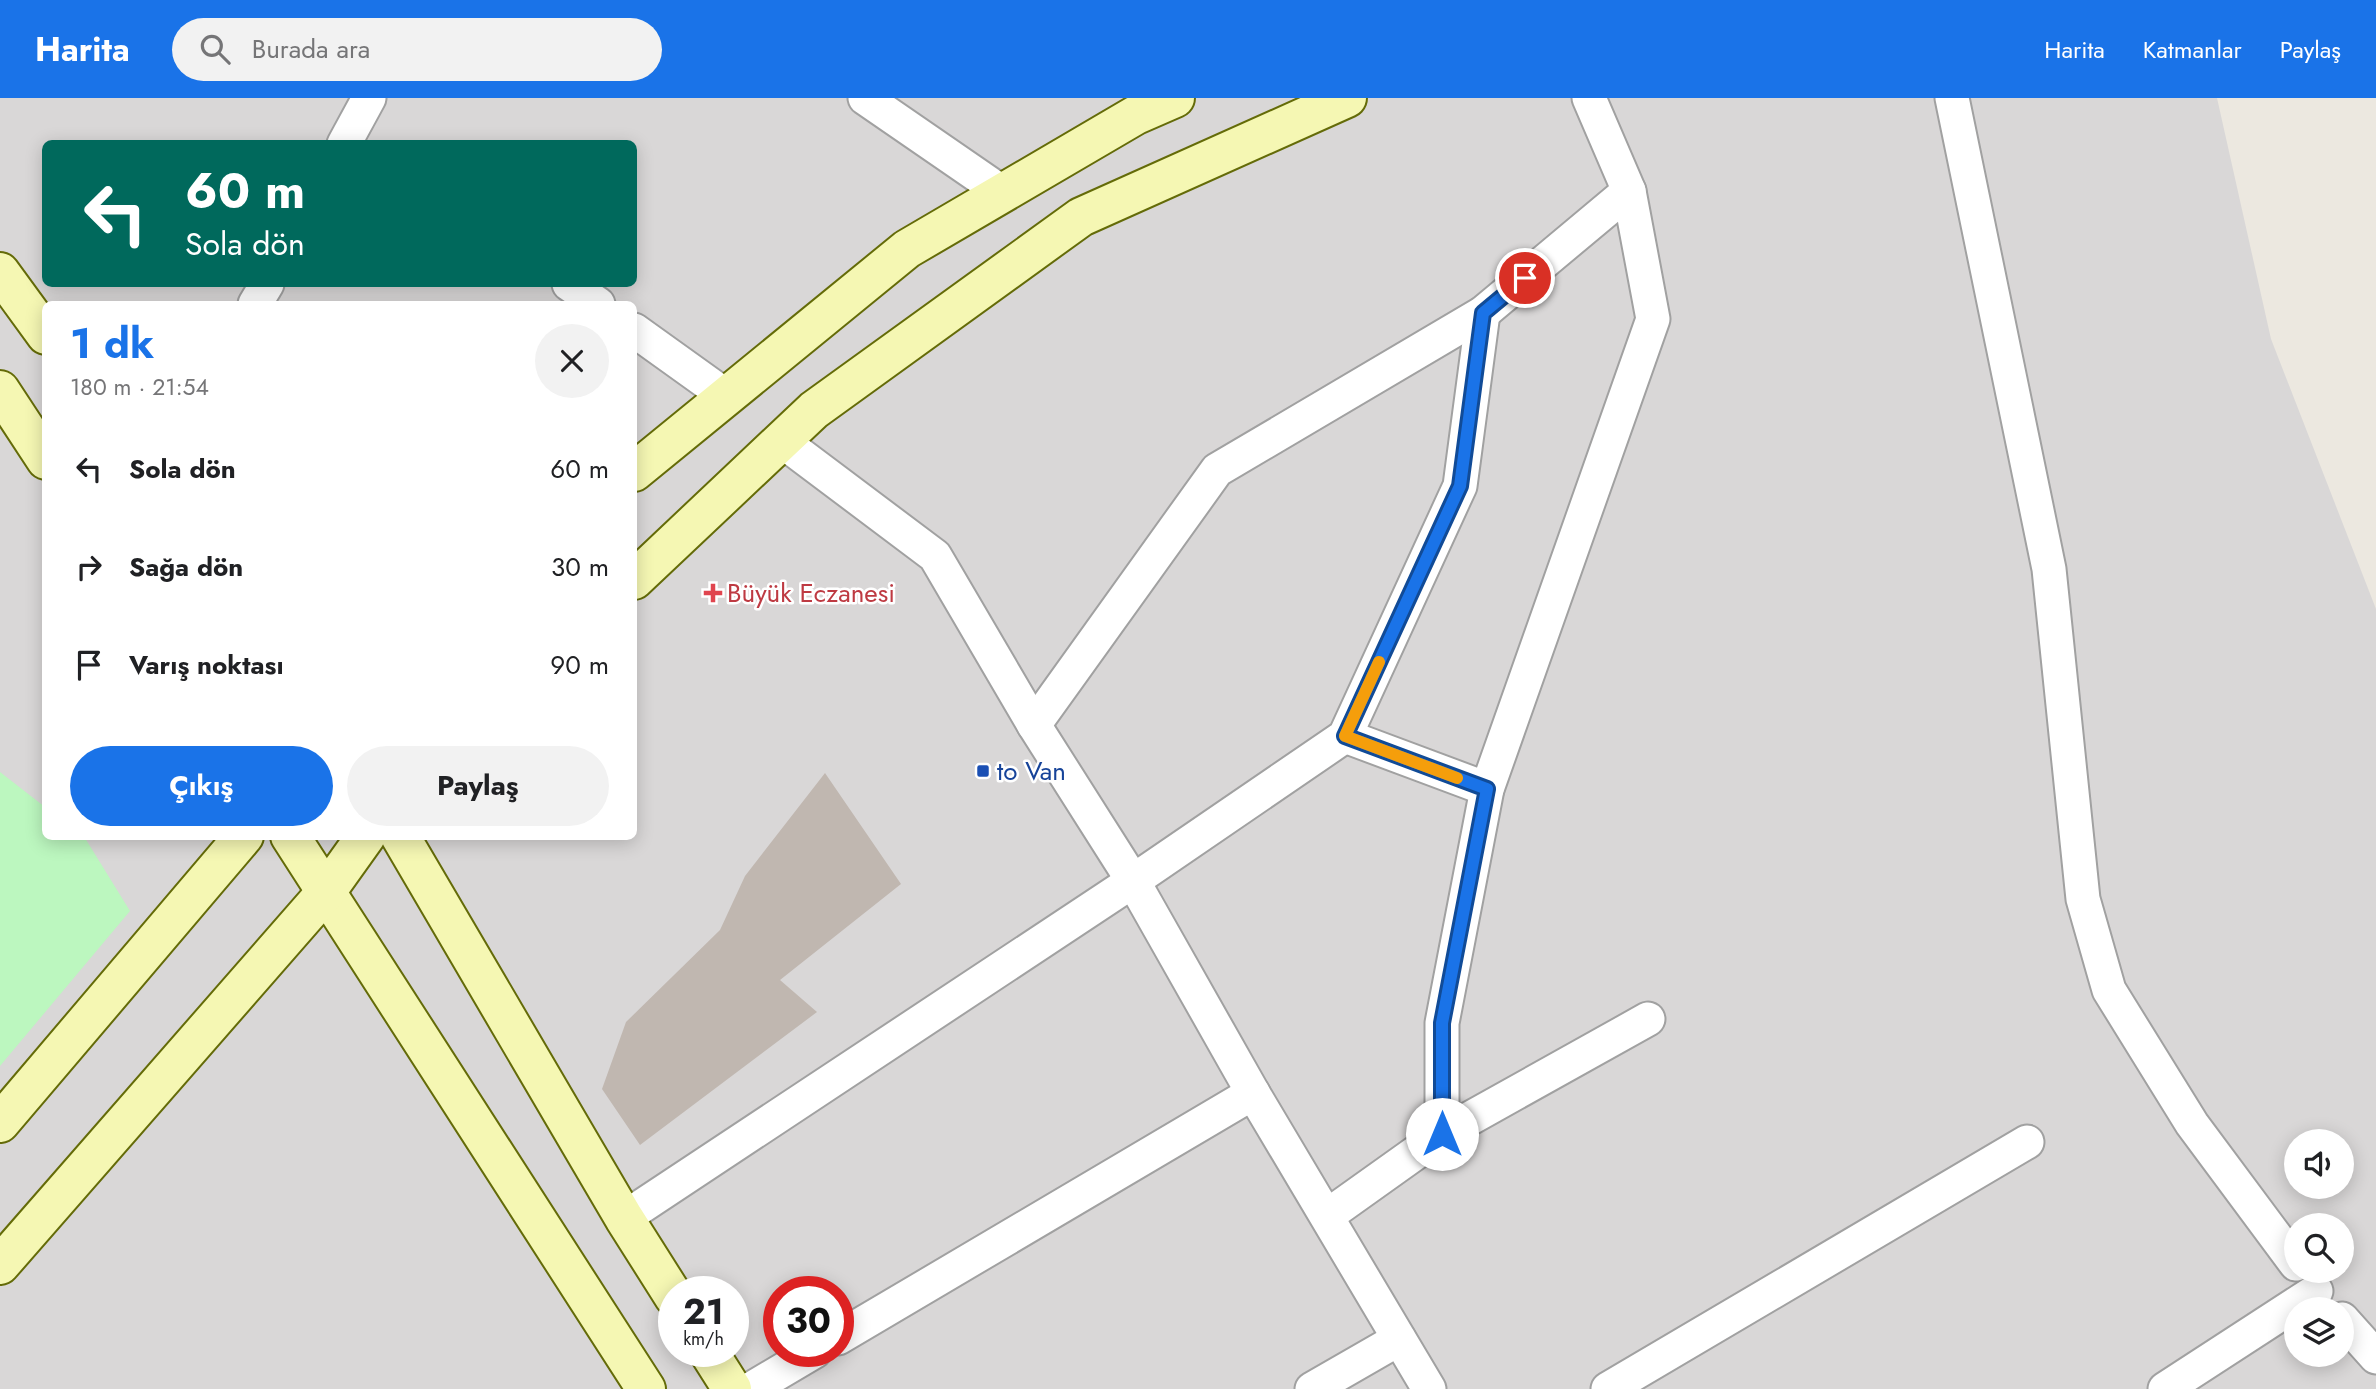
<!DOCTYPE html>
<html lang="tr">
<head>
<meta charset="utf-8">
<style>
	:root { --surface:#fff; --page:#f2f2f2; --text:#202124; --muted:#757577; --accent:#1a73e8 }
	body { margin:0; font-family:Jost,sans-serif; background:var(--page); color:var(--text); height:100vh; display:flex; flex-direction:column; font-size:26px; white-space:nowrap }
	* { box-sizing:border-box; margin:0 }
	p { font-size:23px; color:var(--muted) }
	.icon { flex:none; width:38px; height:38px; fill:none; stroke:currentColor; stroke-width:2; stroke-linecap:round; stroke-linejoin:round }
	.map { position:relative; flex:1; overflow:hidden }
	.side { position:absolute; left:42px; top:203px; width:595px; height:539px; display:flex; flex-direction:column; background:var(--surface); border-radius:10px; box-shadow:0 4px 18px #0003 }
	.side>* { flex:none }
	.guide { position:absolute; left:42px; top:42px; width:595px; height:147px; border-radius:10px; box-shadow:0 4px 18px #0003; background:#00695c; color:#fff; overflow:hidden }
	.fabs { position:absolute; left:2284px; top:1031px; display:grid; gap:14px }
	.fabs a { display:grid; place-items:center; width:70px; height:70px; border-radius:50%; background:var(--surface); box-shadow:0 4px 18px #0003; font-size:35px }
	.speed { position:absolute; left:658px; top:1178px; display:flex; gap:14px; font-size:35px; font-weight:700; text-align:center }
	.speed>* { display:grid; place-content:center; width:91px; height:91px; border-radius:50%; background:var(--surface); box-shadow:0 4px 18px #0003; line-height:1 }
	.speed small { font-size:18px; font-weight:400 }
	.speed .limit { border:10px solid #d22; background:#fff; color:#111 }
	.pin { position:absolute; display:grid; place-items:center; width:60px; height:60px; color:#fff; margin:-30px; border:4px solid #fff; border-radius:50%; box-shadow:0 2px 7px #0007 }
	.me { position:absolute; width:77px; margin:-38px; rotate:0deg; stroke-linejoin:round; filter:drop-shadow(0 0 5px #0008) }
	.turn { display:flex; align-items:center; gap:24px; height:147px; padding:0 28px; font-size:32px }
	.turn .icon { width:91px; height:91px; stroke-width:2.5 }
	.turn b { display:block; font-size:49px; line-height:60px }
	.round { display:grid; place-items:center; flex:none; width:74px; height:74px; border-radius:37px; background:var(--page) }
	.head { display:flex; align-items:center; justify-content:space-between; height:119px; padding:0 28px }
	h1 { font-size:42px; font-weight:700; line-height:52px; color:var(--accent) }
	.cta { display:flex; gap:14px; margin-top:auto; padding:14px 28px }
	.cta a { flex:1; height:80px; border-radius:42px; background:var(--accent); color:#fff; font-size:28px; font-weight:700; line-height:80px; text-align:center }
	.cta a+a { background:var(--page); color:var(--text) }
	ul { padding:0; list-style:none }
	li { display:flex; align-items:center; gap:21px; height:98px; padding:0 28px }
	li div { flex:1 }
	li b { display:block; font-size:26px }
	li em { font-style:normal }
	header { display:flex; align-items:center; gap:42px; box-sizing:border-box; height:98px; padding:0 35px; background:var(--accent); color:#fff }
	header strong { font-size:33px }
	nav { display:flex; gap:38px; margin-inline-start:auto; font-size:24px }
	.search { width:490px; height:63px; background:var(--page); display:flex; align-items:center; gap:18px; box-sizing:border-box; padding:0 24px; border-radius:38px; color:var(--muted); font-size:26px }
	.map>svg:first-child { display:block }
	.residential { fill:#d9d7d7; fill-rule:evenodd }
	.park { fill:#bcf7bf }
	.building { fill:#c0b7b0 }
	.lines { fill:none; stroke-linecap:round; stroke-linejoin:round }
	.street-casing { stroke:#a1a1a1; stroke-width:37 }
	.secondary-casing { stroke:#646b08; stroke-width:42 }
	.street { stroke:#fff; stroke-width:33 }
	.secondary { stroke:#f5f7b3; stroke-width:38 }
	.route-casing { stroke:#114b97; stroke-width:18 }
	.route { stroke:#1a73e8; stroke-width:12 }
	.slow { stroke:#f59e0b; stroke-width:12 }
	.health-dot { fill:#e0444e; stroke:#fff; stroke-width:2.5 }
	.transit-dot { fill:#1a4fb4; stroke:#fff; stroke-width:2.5 }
	.labels { text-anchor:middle; stroke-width:5; stroke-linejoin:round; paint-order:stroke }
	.health-label { font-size:26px; fill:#be3a42; stroke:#fff; text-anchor:start }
	.transit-label { font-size:26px; fill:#164399; stroke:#fff; text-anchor:start }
</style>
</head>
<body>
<header>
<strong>Harita</strong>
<div class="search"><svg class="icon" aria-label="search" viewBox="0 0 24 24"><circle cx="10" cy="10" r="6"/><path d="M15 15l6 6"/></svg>Burada ara</div>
<nav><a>Harita</a><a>Katmanlar</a><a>Paylaş</a></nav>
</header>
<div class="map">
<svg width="2376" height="1291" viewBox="0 0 2376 1291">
	<rect width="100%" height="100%" fill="#ece8e0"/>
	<path class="residential" d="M0,0H2217L2271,241L2376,511V1291H0ZM46,46H634V186H46ZM46,206H634V738H46ZM2296,1043H2342V1088H2296ZM2296,1127H2342V1172H2296ZM674,1194H733V1253H674ZM779,1194H838V1253H779ZM2296,1211H2342V1256H2296Z"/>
	<path class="park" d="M0,674L45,709L46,738L85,740L130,813L0,968Z"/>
	<path class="building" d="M825,675L901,786L780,882L817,914L640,1047L602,991L626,924L720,832L745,778Z"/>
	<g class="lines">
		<g class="street-casing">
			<g id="street">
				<path d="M865,0L1003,95"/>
				<path d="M1952,0L2049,471L2083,801L2109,892L2192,1026L2296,1166"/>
				<path d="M344,46L369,0"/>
				<path d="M569,186L598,206"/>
				<path d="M255,206L267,186"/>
				<path d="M634,232L726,298"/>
				<path d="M782,343L935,458L1034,627L1133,783L1253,995L1429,1291"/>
				<path d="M1034,627L1217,372L1483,215L1629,93L1589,0"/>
				<path d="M1345,638L1487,691"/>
				<path d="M1442,1036V925L1487,691L1653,221L1629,93"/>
				<path d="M1327,1118L1442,1036L1648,921"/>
				<path d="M624,1120L1133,783L1345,638L1460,388L1483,215"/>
				<path d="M2342,1221L2376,1259"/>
				<path d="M838,1240L1253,995"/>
				<path d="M751,1291L815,1253"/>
				<path d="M1312,1291L1399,1241"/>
				<path d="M1608,1291L2027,1044"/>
				<path d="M2165,1291L2316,1193"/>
			</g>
		</g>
		<g class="secondary-casing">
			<g id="secondary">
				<path d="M0,174L46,237"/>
				<path d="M0,292L46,362"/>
				<path d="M634,374L907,151L1136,17L1175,0"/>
				<path d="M634,482L814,312L1081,119L1347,0"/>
				<path d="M290,738L646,1291"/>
				<path d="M400,738L624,1120L674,1199"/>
				<path d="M0,1025L244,738"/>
				<path d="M0,1167L326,794L366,738"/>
				<path d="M708,1253L732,1291"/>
			</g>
		</g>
		<use href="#street" class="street"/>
		<use href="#secondary" class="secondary"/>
	</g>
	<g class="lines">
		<g class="route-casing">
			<path id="route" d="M1442,1036V925L1487,691L1345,638L1460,388L1483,215L1525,180"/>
		</g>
		<use href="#route" class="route"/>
		<path class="slow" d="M1379,564L1345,638L1457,680"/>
	</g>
	<path class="health-dot" d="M709.5 484.5h7v7h7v7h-7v7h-7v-7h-7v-7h7z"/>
	<rect class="transit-dot" x="976" y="666" width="14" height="14" rx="3.5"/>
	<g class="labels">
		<g class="health-label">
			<text x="727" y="504">Büyük Eczanesi</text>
		</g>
		<g class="transit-label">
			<text x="997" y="682">to Van</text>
		</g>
	</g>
</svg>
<div class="fabs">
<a><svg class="icon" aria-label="sound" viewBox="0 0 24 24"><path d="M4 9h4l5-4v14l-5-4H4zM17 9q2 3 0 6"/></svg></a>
<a><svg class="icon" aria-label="search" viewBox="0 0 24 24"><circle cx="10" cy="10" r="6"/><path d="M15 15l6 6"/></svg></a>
<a><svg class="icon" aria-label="layers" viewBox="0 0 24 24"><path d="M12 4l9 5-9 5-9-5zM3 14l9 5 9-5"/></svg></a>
</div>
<div class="speed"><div>21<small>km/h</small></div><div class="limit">30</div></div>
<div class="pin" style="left:1525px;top:180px;background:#d93025"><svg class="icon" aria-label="arrive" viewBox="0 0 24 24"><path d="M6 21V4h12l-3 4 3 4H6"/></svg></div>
<svg class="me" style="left:1442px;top:1036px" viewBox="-20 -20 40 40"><circle r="19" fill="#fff"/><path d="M0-13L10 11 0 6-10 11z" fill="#1a73e8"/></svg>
<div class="guide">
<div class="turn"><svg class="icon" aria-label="left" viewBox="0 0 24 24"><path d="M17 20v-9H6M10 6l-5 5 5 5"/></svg><div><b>60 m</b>Sola dön</div></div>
</div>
<section class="side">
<div class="head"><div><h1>1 dk</h1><p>180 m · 21:54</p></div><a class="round"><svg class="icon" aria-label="close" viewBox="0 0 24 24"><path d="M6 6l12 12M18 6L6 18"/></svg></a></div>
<ul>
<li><svg class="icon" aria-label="left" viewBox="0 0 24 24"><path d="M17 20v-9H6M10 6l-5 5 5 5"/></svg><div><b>Sola dön</b></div><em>60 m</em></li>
<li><svg class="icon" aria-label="right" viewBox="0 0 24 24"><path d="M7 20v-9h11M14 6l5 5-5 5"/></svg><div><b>Sağa dön</b></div><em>30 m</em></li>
<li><svg class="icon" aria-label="arrive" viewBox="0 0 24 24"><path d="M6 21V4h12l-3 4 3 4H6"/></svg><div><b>Varış noktası</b></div><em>90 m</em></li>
</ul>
<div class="cta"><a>Çıkış</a><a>Paylaş</a></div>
</section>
</div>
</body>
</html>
